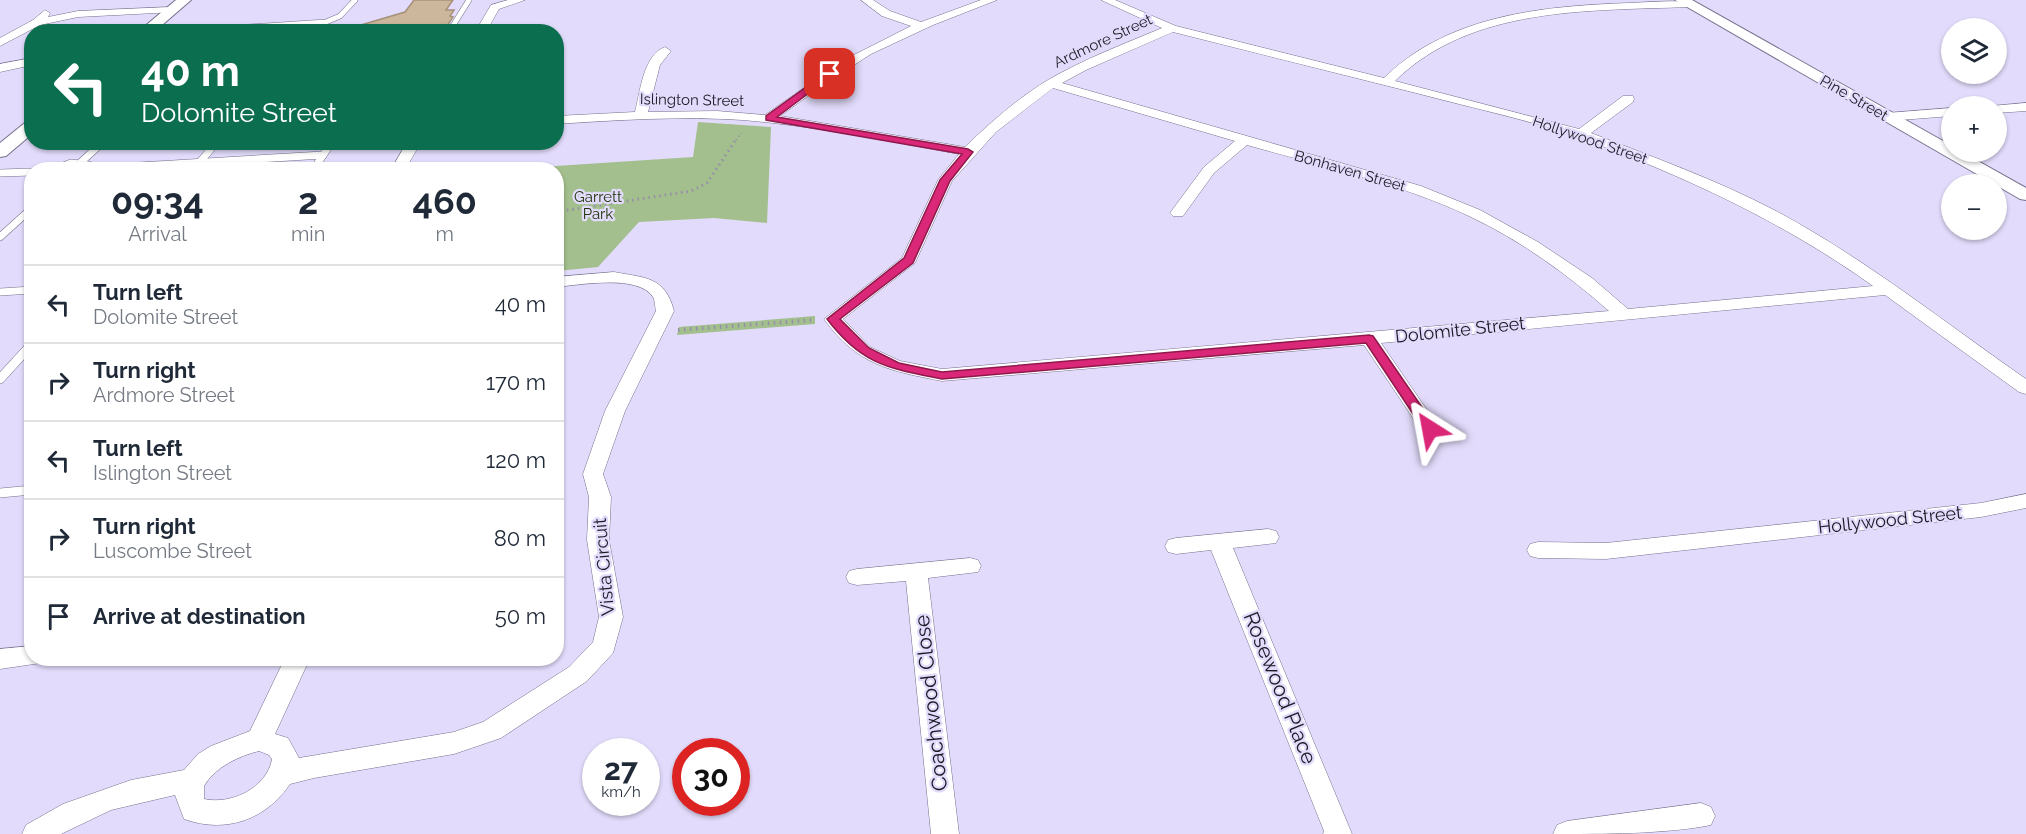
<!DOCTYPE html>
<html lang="en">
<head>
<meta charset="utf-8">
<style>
	:root { --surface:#fff; --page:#f2f2f3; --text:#1f2937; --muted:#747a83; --line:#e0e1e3 }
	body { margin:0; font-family:Raleway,sans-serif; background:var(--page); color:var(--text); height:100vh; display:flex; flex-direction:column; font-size:22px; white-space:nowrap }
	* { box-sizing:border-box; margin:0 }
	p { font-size:20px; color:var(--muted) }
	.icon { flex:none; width:33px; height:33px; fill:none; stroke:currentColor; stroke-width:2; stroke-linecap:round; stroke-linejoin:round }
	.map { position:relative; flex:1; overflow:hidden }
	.drawer { position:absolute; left:24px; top:162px; width:540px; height:504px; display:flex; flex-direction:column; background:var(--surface); border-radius:24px; box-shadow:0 2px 4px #0004 }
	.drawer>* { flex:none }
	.guide { position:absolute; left:24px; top:24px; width:540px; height:126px; border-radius:24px; box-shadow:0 2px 4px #0004; background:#0b6e4f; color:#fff; overflow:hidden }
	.buttons { position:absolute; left:1941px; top:18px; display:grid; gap:12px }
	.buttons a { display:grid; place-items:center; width:66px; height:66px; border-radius:50%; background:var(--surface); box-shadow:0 2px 4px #0004; font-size:30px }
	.speed { position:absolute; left:582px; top:738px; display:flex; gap:12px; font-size:30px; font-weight:700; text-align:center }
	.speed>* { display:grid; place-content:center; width:78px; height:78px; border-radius:50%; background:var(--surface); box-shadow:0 2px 4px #0004; line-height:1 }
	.speed small { font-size:15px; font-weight:400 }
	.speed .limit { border:9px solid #d22; background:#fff; color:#111 }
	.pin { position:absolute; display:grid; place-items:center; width:51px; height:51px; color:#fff; margin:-26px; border-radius:12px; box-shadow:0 3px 9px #0006 }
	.me { position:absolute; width:66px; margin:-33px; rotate:326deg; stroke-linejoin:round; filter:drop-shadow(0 0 4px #0008) }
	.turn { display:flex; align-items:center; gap:21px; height:126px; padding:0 18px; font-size:27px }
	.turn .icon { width:78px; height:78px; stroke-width:2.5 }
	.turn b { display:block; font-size:42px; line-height:51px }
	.eta { display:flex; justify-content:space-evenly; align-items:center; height:102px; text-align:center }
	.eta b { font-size:36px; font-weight:700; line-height:42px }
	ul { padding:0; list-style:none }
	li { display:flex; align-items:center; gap:18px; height:78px; padding:0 18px; border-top:2px solid var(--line) }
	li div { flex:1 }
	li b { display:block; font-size:22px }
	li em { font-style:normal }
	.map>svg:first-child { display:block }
	.green { fill:#a3bf8d }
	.building { fill:#ccb69c; stroke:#a69178; stroke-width:1.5 }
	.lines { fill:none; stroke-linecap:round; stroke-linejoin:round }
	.service-far2-casing { stroke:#76708c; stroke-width:6 }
	.service-far1-casing { stroke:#76708c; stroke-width:8 }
	.service-casing { stroke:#76708c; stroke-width:10 }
	.minor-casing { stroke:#76708c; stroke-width:1 }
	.tertiary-casing { stroke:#76708c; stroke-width:2 }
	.path-far2 { stroke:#9590a8; stroke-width:2; stroke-dasharray:1 3; stroke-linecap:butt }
	.path-far1 { stroke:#9590a8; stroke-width:3; stroke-dasharray:1.5 4; stroke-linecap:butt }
	.path { stroke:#9590a8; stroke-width:4; stroke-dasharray:1.5 4.5; stroke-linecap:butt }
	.service-far2 { stroke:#fff; stroke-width:5 }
	.service-far1 { stroke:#fff; stroke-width:7 }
	.service { stroke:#fff; stroke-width:9 }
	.minor { fill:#fff; fill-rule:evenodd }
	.tertiary { fill:#fff; fill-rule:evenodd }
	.route { fill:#db2777; stroke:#8e194d; stroke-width:1.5 }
	.labels { text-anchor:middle; stroke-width:4.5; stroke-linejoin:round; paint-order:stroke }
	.far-street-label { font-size:15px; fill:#1c1a25; stroke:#e2dbfb }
	.far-park-label { font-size:15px; fill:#20350a; stroke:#e2dbfb }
	.street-label { font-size:18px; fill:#1c1a25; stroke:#e2dbfb }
	.near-street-label { font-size:21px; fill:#1c1a25; stroke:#e2dbfb }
</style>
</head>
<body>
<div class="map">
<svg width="2026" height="834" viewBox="0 0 2026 834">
	<rect width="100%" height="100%" fill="#e2dbfb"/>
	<g class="green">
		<path d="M698,122L771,127L767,223L714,218L639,222L598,267L557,271L556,170L510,169L693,157Z"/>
		<path d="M815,316V324L677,335L679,327Z"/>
	</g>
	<path class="building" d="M414,0H453L446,10H454L450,16L453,17L443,32H355L354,27L405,12Z"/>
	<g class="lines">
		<g class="service-far2-casing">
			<g id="service-far2">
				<path d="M171,32L326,22L340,16L355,0"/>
				<path d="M449,32L469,0"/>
			</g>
		</g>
		<g class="service-far1-casing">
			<g id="service-far1">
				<path d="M81,162L103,142"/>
				<path d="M89,169L323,155"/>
				<path d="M54,170L71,163L89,165L88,170"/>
				<path d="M193,170L217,142"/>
				<path d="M313,170L332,142"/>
				<path d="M0,173L32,172"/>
				<path d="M0,237L32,208"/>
				<path d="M0,292L32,290"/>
			</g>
		</g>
		<g class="service-casing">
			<g id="service">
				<path d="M0,379L32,344"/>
				<path d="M0,493L32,490"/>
			</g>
		</g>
		<g class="minor-casing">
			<g id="minor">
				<path d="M508,0H525L499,9L486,32H475L491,5Z"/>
				<path d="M861,0H873L890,11L921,22L981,0H997L933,25L871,54L826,83L780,116L965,147C990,123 1018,98 1048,80C1084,59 1124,44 1162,28L1101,0H1115L1176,26L1384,78C1448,15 1543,6 1629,3C1649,2 1673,0 1693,2L1694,4L1689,7C1590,11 1471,6 1395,81L1579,129L1623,96H1633L1634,99L1633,102L1591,133C1653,157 1717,180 1776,211C1864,258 1944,322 2026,379V394L2019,392L1885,295L1381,343L1440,429L1437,433L1430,435L1423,433L1364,345L942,381C890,371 857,365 824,319L902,258L938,180L959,154C887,141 816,126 743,120C681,116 619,120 556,124V116L635,112C640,93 643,55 665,47L671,51L660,65L648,112L717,111L765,115L844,60L911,26L882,16ZM1173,32C1255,53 1338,73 1420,94C1472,108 1526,119 1578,137C1682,175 1782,221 1873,286L1628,309L1592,278L1538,242L1480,210L1421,186L1062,83L1086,70ZM1053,88L1235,141L1204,167L1170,213L1173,216H1183L1214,173L1247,145C1321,166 1399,183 1469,216C1520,240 1567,274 1609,311L942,369L900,361L870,347L843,319L915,263L952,181L996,132Z"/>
				<path d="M171,7L176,10L175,12L78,17L40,25L0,46V38L33,20L45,10L50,13L48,17L78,11Z"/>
				<path d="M32,58V65L0,72V64Z"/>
				<path d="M2026,103V111L1996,113V106H1991Z"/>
				<path d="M1952,108V116L1887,121L1880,117L1887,113Z"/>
				<path d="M407,142H421L405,170H391Z"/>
				<path d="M614,272C645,278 665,276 674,311L625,411L603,474L611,497L609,540L623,617L613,653L587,681L501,738L454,754L314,778L290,784C266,820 225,834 184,819L175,795L111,810L61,834H22L26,825L63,804L131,780L184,770L198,754L211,746L250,731L285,658H310L275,734L288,738L299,758L454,732L483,722L569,667L593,642L599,617L587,540L589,497L583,474L605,411L656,311C655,307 655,300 653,297C638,274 580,285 556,287V277ZM259,751L269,755L272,759C267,788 231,805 204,799V786C215,767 239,756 259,751Z"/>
				<path d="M2026,494V508L1981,517L1606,559L1538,558L1530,556L1527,550L1530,544L1538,542L1606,543L1981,503Z"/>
				<path d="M1268,529L1276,531L1279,537L1276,543L1233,548L1352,834H1323L1324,831L1211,550L1176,554L1168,552L1165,546L1168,540L1176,538Z"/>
				<path d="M970,558L978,560L981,566L978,572L928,578L959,834H931L906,581L857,585L849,583L846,577L849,571L857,569Z"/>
				<path d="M32,646V658H43L41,663L0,669V649Z"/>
				<path d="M1701,803L1711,807L1715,816L1711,825C1668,834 1599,834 1553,834L1557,825L1567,821Z"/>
			</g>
		</g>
		<g class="tertiary-casing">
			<g id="tertiary">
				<path d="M176,0H191L154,32H138Z"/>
				<path d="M1675,0H1692L1952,146V152H1962L2026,188V200L2020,199Z"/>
				<path d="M32,120V134L6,156L0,157V143L26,122Z"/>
			</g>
		</g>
		<path class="path-far2" d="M736,140L741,133"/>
		<path class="path-far1" d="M556,212L691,191L707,183L737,138"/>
		<path class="path" d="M678,330L814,320"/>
		<use href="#service-far2" class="service-far2"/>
		<use href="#service-far1" class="service-far1"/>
		<use href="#service" class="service"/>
		<use href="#minor" class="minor"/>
		<use href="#tertiary" class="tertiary"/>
	</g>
	<path class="route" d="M827,72L834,74L777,117L968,149L973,152L950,181L913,263L840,319L869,348L899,363L942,372L1369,335L1373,336L1437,429L1435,432H1425L1366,343L942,379C888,368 862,365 827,319L904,258L940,180L962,154L766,120V116Z"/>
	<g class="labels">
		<g class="far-street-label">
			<text transform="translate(1103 41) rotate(-25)" y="5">Ardmore Street</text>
			<text transform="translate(1854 98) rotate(30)" y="5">Pine Street</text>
			<text transform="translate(692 100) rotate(1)" y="5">Islington Street</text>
			<text transform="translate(1590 140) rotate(19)" y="5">Hollywood Street</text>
			<text transform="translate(1350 171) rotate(16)" y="5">Bonhaven Street</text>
		</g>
		<g class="far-park-label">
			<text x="598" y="202">Garrett<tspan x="598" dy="17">Park</tspan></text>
		</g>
		<g class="street-label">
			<text transform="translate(1460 330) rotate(-6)" y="6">Dolomite Street</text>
			<text transform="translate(1890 520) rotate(-6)" y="6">Hollywood Street</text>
			<text transform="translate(604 567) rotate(-95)" y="6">Vista Circuit</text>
		</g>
		<g class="near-street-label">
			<text transform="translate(1280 688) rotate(68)" y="7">Rosewood Place</text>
			<text transform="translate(931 703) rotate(-96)" y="7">Coachwood Close</text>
		</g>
	</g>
</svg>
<div class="buttons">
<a><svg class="icon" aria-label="layers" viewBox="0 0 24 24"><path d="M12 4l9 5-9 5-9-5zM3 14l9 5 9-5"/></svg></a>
<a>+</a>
<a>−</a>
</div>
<div class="speed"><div>27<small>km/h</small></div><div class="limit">30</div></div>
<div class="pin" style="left:830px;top:74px;background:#d93025"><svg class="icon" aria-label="arrive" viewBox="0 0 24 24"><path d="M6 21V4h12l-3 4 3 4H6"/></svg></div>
<svg class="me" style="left:1430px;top:429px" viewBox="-20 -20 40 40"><path d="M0-17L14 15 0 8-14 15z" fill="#db2777" stroke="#fff" stroke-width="4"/></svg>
<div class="guide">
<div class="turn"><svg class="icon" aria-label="left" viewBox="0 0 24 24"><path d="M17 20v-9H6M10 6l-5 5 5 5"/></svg><div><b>40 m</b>Dolomite Street</div></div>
</div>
<section class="drawer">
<div class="eta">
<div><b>09:34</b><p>Arrival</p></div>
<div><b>2</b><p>min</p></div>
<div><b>460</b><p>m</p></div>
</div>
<ul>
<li><svg class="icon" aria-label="left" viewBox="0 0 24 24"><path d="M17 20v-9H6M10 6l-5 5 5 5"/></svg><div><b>Turn left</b><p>Dolomite Street</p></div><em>40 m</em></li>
<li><svg class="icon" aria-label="right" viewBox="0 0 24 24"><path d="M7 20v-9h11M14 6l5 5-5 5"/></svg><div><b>Turn right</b><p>Ardmore Street</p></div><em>170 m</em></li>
<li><svg class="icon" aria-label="left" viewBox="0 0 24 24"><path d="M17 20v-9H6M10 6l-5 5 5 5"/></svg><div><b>Turn left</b><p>Islington Street</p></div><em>120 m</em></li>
<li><svg class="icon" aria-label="right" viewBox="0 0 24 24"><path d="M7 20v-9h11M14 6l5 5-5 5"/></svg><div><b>Turn right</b><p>Luscombe Street</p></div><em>80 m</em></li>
<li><svg class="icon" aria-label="arrive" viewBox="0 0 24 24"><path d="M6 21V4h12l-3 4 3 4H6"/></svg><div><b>Arrive at destination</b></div><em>50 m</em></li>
</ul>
</section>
</div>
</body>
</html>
